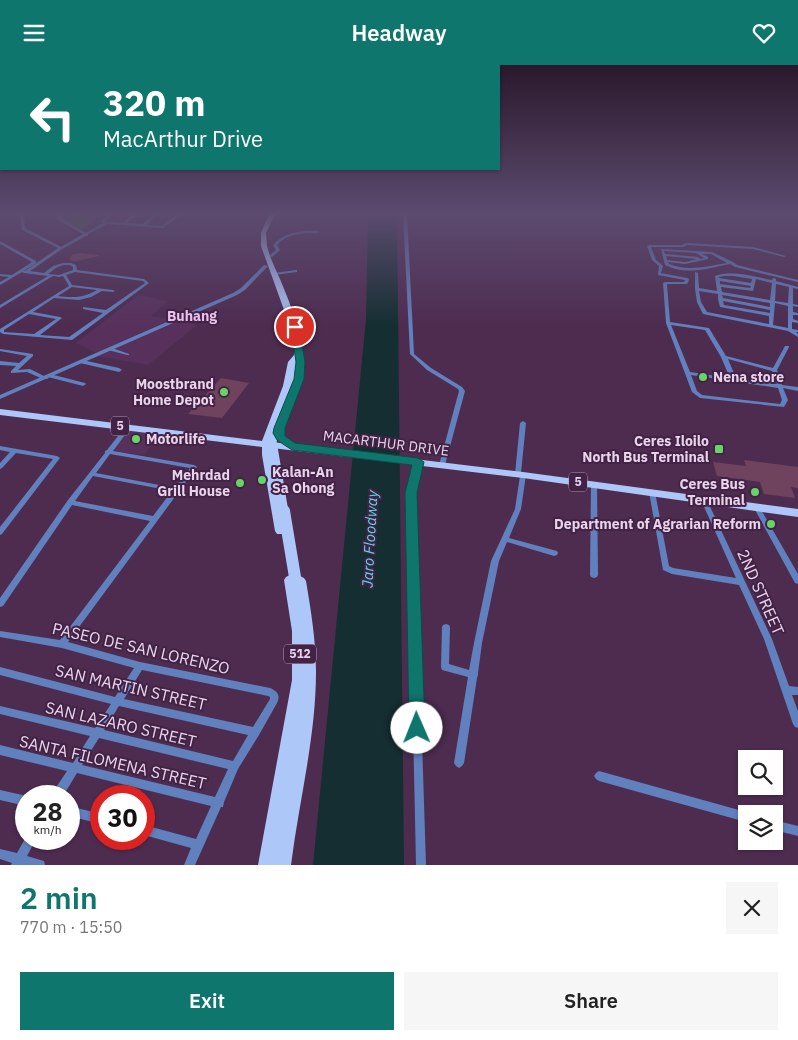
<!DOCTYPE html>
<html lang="en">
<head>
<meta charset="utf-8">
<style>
	:root { --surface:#fff; --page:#f6f6f6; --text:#222; --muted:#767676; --accent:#0f766e }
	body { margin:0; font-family:"IBM Plex Sans",sans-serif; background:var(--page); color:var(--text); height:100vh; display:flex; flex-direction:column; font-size:19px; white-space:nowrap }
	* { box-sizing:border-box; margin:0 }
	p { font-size:16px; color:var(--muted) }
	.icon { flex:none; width:28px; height:28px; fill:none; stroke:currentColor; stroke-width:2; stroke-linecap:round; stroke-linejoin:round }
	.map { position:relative; height:800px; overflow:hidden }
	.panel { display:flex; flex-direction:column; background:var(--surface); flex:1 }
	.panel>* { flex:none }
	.top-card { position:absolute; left:0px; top:0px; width:500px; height:105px; box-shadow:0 1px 4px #0004; background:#0f766e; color:#fff; overflow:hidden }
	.buttons { position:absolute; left:738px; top:685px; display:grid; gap:10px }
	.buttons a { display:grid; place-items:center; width:45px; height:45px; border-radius:0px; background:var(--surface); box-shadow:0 1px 4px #0004; font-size:25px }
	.speed { position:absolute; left:15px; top:720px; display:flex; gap:10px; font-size:25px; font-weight:700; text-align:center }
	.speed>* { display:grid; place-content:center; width:65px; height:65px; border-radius:50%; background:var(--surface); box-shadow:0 1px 4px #0004; line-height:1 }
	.speed small { font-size:12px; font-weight:400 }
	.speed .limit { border:8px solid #d22; background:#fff; color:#111 }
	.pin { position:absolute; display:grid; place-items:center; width:42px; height:42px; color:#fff; margin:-21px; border:2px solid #fff; border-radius:50%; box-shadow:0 1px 5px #0007 }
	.me { position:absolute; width:55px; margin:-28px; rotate:359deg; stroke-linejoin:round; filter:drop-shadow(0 0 4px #0008) }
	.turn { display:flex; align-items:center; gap:18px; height:105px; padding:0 20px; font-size:22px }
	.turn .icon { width:65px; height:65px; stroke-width:2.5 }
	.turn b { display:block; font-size:35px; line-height:42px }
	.round { display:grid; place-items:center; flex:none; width:52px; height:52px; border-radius:0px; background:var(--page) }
	.head { display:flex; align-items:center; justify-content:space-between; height:85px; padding:0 20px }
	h1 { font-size:30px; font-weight:600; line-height:38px; color:var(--accent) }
	.primary-button { display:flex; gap:10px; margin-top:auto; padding:10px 20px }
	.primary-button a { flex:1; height:58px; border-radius:0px; background:var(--accent); color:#fff; font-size:20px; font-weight:600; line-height:58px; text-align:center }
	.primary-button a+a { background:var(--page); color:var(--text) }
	header { display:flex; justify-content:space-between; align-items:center; height:65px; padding:0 20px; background:var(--accent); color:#fff; font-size:22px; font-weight:600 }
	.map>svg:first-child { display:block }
	.built { fill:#57315c }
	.green { fill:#247726 }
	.water { fill:#142e31 }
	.building { fill:#6f425d }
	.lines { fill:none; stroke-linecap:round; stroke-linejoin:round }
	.minor { fill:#6180be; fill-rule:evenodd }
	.tertiary { fill:#6180be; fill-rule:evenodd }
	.primary { fill:#adc7f9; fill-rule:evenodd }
	.primary-bridge-far2 { stroke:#adc7f9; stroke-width:8 }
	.primary-bridge-far1 { stroke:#adc7f9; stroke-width:9 }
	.primary-bridge { stroke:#adc7f9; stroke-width:12 }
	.route { fill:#0f766e; stroke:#0a4d48 }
	.poi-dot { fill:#67d466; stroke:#422245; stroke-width:2 }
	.labels { text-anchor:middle; stroke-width:4; stroke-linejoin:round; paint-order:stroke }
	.shield { fill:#422245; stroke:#b79fb9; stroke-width:1 }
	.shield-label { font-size:12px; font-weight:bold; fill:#e9d4eb }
	.far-quarter-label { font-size:14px; font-weight:bold; fill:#ebc2ee; stroke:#422245 }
	.poi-label { font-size:14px; font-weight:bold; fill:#e9d4eb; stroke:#422245; text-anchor:end }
	.street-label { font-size:14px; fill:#e9d4eb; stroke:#422245 }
	.water-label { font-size:15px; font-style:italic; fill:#53dbe7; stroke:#422245 }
	.near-street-label { font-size:16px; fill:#e9d4eb; stroke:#422245 }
</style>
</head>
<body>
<header><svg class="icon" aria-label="menu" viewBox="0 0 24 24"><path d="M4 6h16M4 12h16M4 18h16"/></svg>Headway<svg class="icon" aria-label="heart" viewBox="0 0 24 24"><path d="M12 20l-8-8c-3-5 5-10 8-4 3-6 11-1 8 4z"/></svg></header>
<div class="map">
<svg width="798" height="800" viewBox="0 0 798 800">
	<rect width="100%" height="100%" fill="#4d2c50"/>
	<g class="built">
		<path d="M138,230L168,236L151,251L172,254L97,288L76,278Z"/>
		<path d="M180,255L197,260L148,300L97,291Z"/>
		<path d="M128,366L160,369L144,390L111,386Z"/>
	</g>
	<path class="green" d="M72,149L98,151L82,165L62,154Z"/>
	<path class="water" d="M368,149H397L404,800H313L366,254Z"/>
	<g class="building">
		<path d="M80,188L99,190V191L77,196H72L69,193L73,189Z"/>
		<path d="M221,313L249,318L222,353L188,349Z"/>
		<path d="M744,395L798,402V423L791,422L795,433L764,429L760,417L717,411L713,397L746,401Z"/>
	</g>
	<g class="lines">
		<g class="minor">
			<path d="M20,149H24L25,163L61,182L83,169L60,156L57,149H61L63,154L86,168L103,158L101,156L109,149H113L105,156L106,157L123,158L134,149H138L127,158L142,159L155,149H159L146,160L162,161L178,149H182L163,163L107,159L88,169V171H86L62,184L30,206L44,208L53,201L63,198H71L76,200L77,205L144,214L149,218L72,275L3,269L0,267V264L69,221L63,211L59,212L53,211L0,243V240L48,211L24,208L22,207L0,220V217L9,212L0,211V209L12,210L32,197L0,179V176L36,196V198L24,206H25L58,183L22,165ZM63,200H70L73,202V205L59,210L48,209L56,203ZM75,207L143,216L145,218L106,245L83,242V244L103,248L69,272L40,270L62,253L60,252L33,247L54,233L79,235L91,232L102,226L113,227L115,226L113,225L72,220L66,210ZM72,222L97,225C84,233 73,233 58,231ZM29,249L56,254L34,269L4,267V265Z"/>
			<path d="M403,149H407L414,289L431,303L462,322L465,326L445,400L442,402L439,400L459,326L458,324L427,305L410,289Z"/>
			<path d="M306,166H318L320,167L318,168C303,168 288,168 277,180L280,185L279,186L272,192L269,191L276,185L273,180C282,170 293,167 306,166Z"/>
			<path d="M686,178L753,182L786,191L784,192L753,184L687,180L683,182H651L656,195L663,201L661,208L687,213L689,214L688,218L686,219H667L670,257L709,263L726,291L773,303L785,281H789V282L777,305L782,320L798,322V326L783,323L788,335L784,342L700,333L692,327L666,258L663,218L665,217H684L685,215L658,210L659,201L652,195L647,181L649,180H682ZM671,260L705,265L721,292L730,313L690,307ZM728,294L772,306L777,319L736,313ZM691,310L778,323L782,335L780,339L702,330L697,326Z"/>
			<path d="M661,184L712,187L733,197L737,200L798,215V217L735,202L730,199C709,203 685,211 665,200ZM664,186L696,188L704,193L700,194L698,192L665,189ZM702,189H711L727,198C708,201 688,207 669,199L668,197L685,199L708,194V192ZM666,191L697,194L685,197L667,195Z"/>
			<path d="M296,205H297V207L274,210L272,209L274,208Z"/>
			<path d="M695,207L698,208L699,223L717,226L715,211C730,204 756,212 772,215L773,213H774L776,214V216L798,222V224L793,223V239L798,240V242L793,241V247L798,248V250H793V254L798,256V258L792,257V264L798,265V267H796L798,269V272L788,266L703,249L697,237L695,224ZM724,211H733L752,214L751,218L719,213V212ZM756,214L772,218L770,235L722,227L721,222L753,226ZM720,216L751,221L750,223L720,219ZM776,219L789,222L788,238L775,236ZM699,226L718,229V234L720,242L769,251V259L707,247L701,237ZM722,230L770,238V242L723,233ZM723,236L770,245V248L724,240ZM775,238L788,241V263L773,260Z"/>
			<path d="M108,283H112L129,289V290H127L108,285Z"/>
			<path d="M0,284L33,289V291L18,305L30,304L48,313L47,314H43L27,307L11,308V306L16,301L0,300V296L19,298L27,291L0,286Z"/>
			<path d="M82,295L119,303L122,305L119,307L80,298L79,297Z"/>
			<path d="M50,309L85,318L86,319L83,321L48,312V310Z"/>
			<path d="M523,356L526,358L521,408L525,409L526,410L521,444L509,473L557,486L558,488L557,490L554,491L507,477L499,496L482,578L478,608V610L477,613L464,698L462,701L459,703L456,701L454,698L468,612L442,605L441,602L442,562L443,560L446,559L449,560L450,562L449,599L469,605L474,578L491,496L515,444L520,411L516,410L515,409L520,358Z"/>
			<path d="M128,360L131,362L113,386L194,400L197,402L68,577L140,597L270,623C277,626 281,630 277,638L259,670L238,704L224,737L223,742H221L195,800H184L191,783L144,770V760L196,774L211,741L77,708L63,731H52L53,727L67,706L0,690V680L73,698L90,671L0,649V641L95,663L111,639L0,610V602L115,632L134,603L62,583L0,572V566L60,575L150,456L72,440L3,541L0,542V533L68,435L105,388V386L107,385L126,361ZM110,389L190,403L175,423L96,408ZM93,411L172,426L153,451L75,436ZM142,605L268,631L270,632V634L253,662L124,634ZM119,641L248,670L233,696L104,665ZM99,673L228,704L215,732L82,700Z"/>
			<path d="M0,381L57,391L60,393L2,469L0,470V462L53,394L16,388L2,403L0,404V398L10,387L0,385Z"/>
			<path d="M418,395L421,397L414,427L426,800H416L408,427L415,397Z"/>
			<path d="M592,417H594L597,419L598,510L597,512L594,513L591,512L590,510L591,419Z"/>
			<path d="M650,425H652L655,427L669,501L673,503L736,513L701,435L702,433H706L772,574L789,621L798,622V630H792L798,646V663L795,662L793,659L764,574L739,520L672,509L663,505L649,427Z"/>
			<path d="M755,441H759L798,509V519L795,518L754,443Z"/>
			<path d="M599,706L746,747L750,749H746V757L599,716L596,714L594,711L596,708Z"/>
			<path d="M0,725L27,731L26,741L0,735Z"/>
			<path d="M69,741L101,749V759L69,751Z"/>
			<path d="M774,755L798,761V771L774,765Z"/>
			<path d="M26,772V774H36L27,791L44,796L45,800H11L12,798L0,794V784L17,788Z"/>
		</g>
		<path class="tertiary" d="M264,200L268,201L245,225L237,230L0,334V330L233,228L241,223Z"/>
		<g class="primary">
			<path d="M269,149H275L266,168L267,181C270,193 275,203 280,214C297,255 310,289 296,334L292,337L288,334L293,318L295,302L291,321L272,377L523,407L798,444V452L523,413L272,383L287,466L285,469H277L275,466L262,390V382L0,350V344L262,376L283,321L288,297L295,289L288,256L261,181V168Z"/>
			<path d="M290,510L295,513L300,511L304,513L306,516C311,546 316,576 316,607C316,672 299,736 291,800H258L292,615V566L284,515L286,512Z"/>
		</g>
		<path class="primary-bridge-far2" d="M291,324L298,290"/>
		<path class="primary-bridge-far1" d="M284,447L272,376L292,323"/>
		<path class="primary-bridge" d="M284,446L297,524"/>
	</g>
	<linearGradient id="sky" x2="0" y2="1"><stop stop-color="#2a182c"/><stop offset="0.57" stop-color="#5c4b6f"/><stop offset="1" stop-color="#5c4b6f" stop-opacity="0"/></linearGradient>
	<rect width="798" height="261" fill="url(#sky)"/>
	<path class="route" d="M295,259L299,262L305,297L304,314L285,363V371L295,378L418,393L424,397L417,428L425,663L423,668L417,671L411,668L409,663L405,428L412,400L292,385L277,375L273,368L274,363L294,314L296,297L291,262Z"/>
	<g class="poi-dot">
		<circle cx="703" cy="312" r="5"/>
		<circle cx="224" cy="327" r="5"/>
		<circle cx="136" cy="374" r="5"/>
		<rect x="714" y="379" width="10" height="10" rx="2.5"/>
		<circle cx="262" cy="415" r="5"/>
		<circle cx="240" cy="418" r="5"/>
		<circle cx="755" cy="427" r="5"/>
		<circle cx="771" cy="459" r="5"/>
	</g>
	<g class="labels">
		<g class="shield">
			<rect x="111" y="351.5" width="18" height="19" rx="4"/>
			<rect x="569" y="407.5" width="18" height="19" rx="4"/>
			<rect x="284" y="579.5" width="32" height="19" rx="4"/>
		</g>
		<g class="shield-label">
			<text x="120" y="365">5</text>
			<text x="578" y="421">5</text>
			<text x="300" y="593">512</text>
		</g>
		<g class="far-quarter-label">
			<text x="192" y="256">Buhang</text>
		</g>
		<g class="poi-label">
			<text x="713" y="317" text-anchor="start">Nena store</text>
			<text x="214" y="324">Moostbrand<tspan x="214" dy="16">Home Depot</tspan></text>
			<text x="146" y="379" text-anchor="start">Motorlife</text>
			<text x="709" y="381">Ceres Iloilo<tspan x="709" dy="16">North Bus Terminal</tspan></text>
			<text x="272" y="412" text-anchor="start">Kalan-An<tspan x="272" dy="16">Sa Ohong</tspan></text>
			<text x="230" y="415">Mehrdad<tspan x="230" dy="16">Grill House</tspan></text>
			<text x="745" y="424">Ceres Bus<tspan x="745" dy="16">Terminal</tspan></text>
			<text x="761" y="464">Department of Agrarian Reform</text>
		</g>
		<g class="street-label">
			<text transform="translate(386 378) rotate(7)" y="5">MACARTHUR DRIVE</text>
		</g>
		<g class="water-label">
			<text transform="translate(370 474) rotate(-87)" y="5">Jaro Floodway</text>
		</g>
		<g class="near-street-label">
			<text transform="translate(761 527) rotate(66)" y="6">2ND STREET</text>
			<text transform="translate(141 583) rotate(13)" y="6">PASEO DE SAN LORENZO</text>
			<text transform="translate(131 622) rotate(13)" y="6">SAN MARTIN STREET</text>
			<text transform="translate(121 659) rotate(13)" y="6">SAN LAZARO STREET</text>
			<text transform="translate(113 697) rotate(13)" y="6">SANTA FILOMENA STREET</text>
		</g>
	</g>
</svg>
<div class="buttons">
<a><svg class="icon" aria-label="search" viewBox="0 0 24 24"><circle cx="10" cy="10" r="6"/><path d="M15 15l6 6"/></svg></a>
<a><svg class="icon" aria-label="layers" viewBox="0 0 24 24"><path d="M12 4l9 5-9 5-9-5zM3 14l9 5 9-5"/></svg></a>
</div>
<div class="speed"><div>28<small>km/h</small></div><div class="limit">30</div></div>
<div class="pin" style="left:295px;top:262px;background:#d93025"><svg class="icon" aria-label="arrive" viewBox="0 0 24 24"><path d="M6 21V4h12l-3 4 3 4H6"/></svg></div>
<svg class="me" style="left:417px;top:663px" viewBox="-20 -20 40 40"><circle r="19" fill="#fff"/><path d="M0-13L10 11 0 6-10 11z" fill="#0f766e"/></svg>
<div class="top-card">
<div class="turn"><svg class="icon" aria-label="left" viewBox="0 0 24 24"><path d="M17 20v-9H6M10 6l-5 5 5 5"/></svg><div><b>320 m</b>MacArthur Drive</div></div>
</div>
</div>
<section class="panel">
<div class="head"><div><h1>2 min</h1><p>770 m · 15:50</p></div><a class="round"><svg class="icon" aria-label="close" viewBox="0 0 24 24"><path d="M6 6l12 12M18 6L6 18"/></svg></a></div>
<div class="primary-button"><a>Exit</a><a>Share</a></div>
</section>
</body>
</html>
